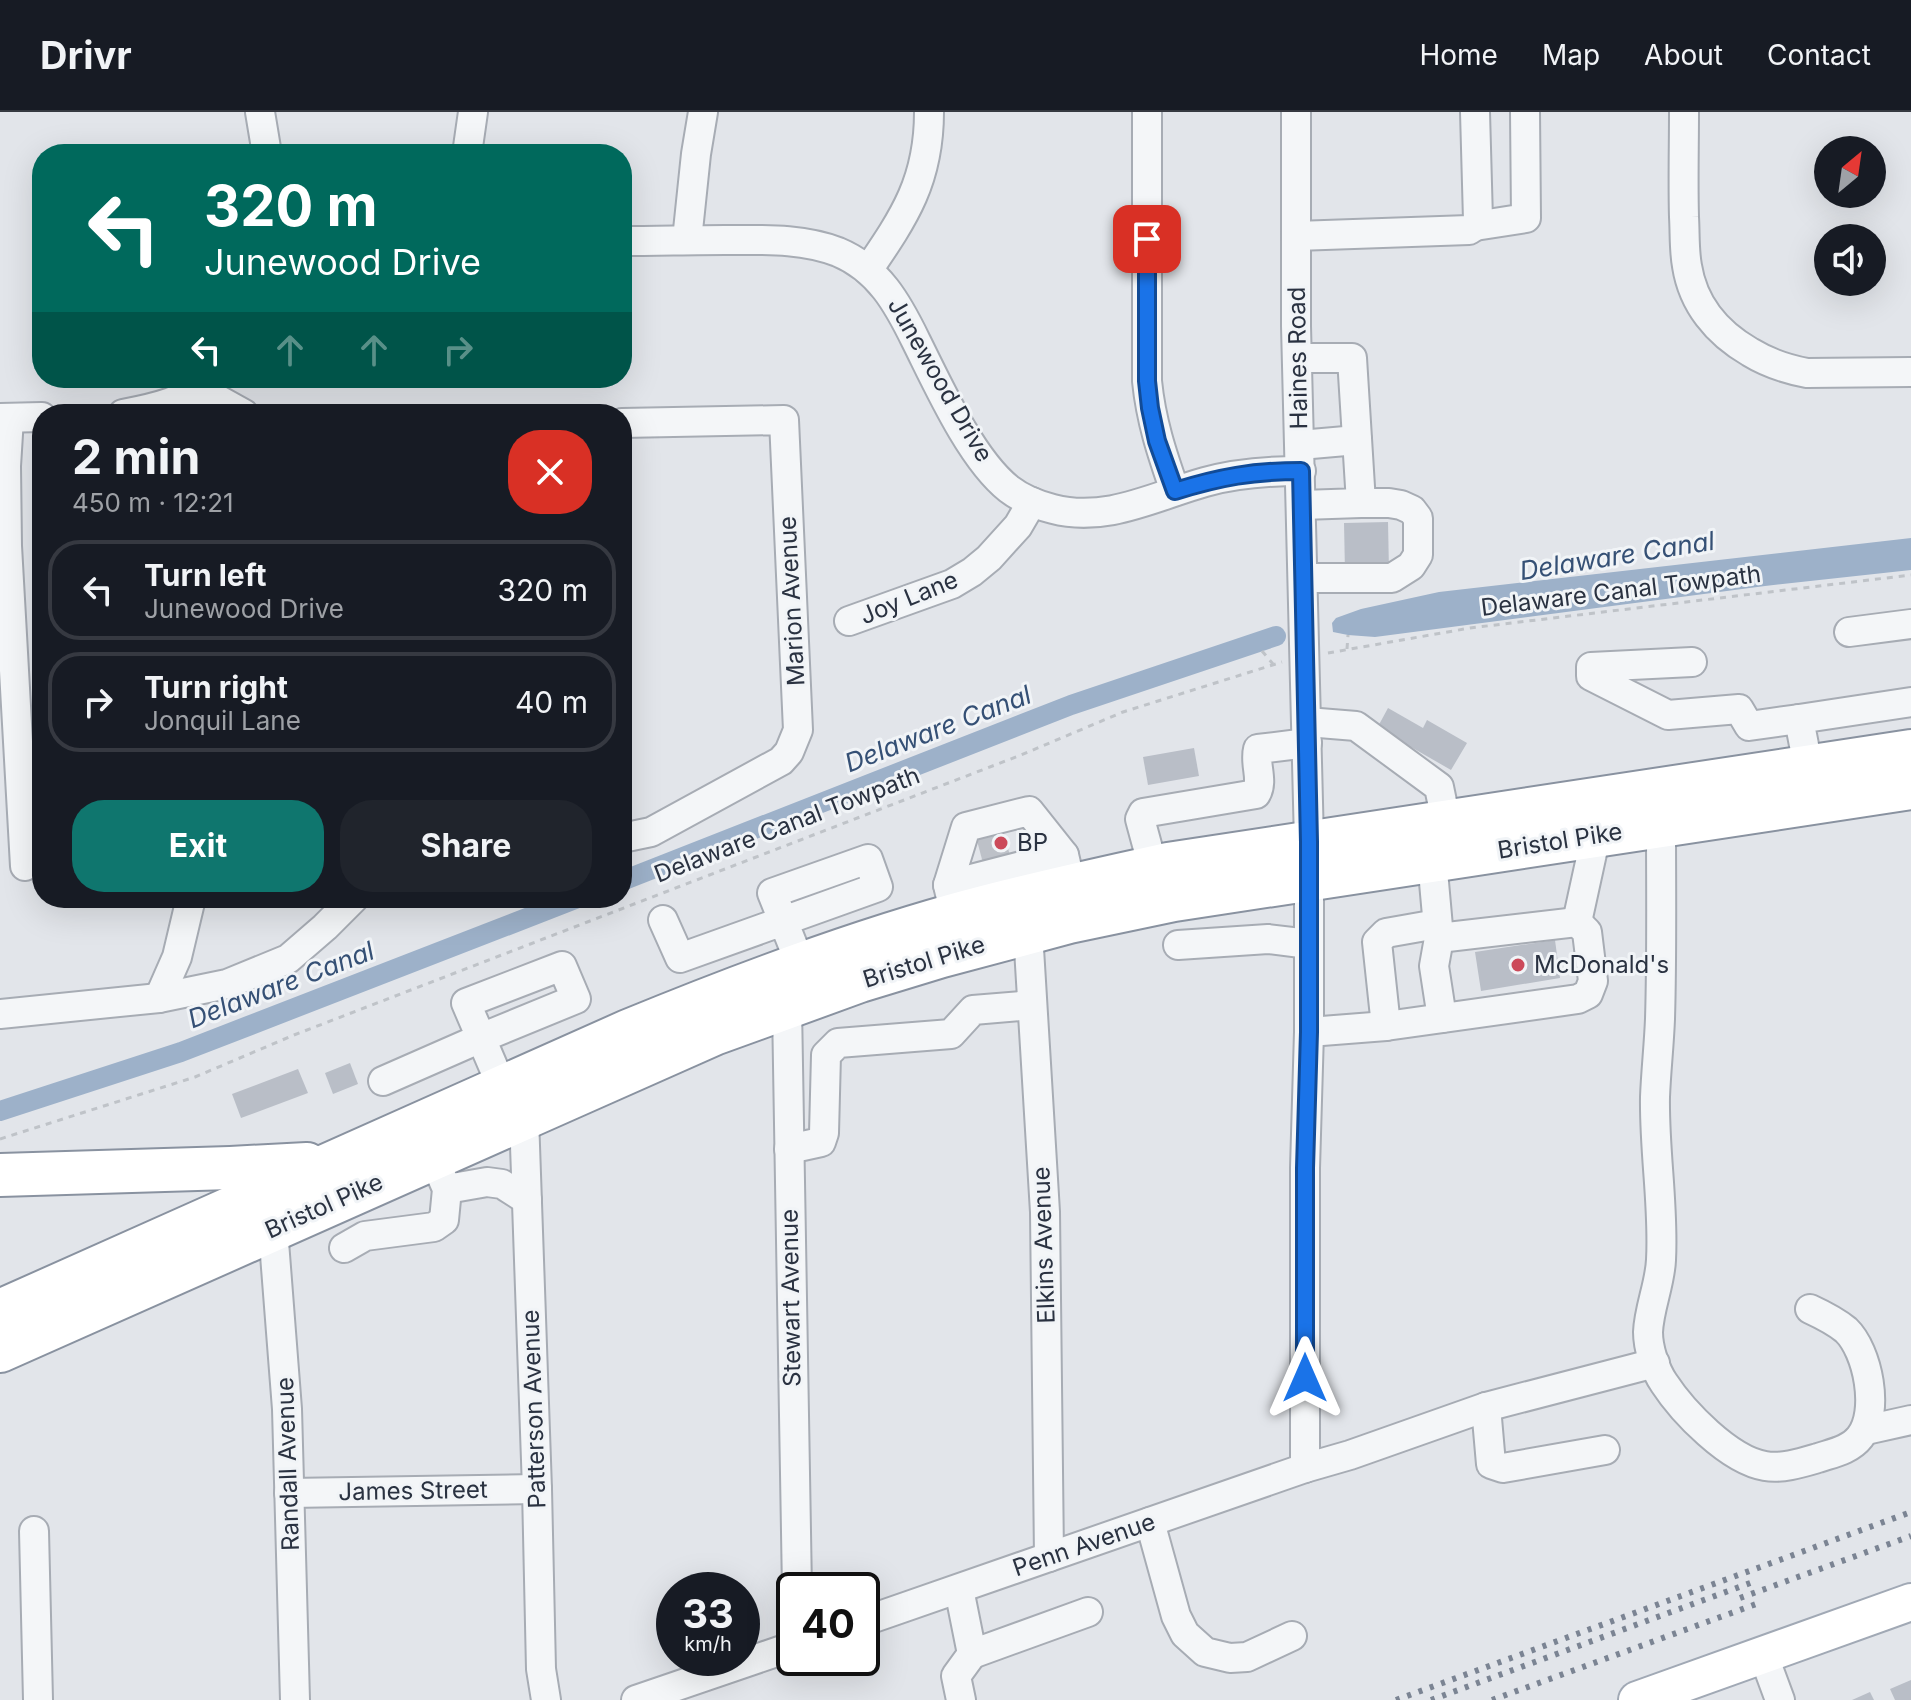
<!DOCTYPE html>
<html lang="en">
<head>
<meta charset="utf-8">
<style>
	:root { --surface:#171b24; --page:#20242c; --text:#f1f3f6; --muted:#9ea1a6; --line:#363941; --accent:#0f766e }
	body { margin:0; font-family:Inter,sans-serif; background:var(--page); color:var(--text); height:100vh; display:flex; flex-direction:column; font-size:30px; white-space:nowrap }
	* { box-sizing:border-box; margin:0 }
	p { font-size:26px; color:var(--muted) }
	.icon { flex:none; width:44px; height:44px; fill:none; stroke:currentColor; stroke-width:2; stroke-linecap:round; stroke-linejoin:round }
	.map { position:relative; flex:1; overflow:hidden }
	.side { position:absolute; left:32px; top:292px; width:600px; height:504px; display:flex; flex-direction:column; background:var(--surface); border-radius:32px; box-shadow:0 8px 32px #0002 }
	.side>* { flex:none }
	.banner { position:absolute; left:32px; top:32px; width:600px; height:244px; border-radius:32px; box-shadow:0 8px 32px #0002; background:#00695c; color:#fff; overflow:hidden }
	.needle { width:52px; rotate:29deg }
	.buttons { position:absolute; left:1814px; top:24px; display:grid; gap:16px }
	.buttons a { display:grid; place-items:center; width:72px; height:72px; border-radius:50%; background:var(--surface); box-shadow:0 8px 32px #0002; font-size:40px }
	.speed { position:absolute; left:656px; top:1460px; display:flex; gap:16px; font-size:40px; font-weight:700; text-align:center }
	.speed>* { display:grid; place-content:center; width:104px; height:104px; border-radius:50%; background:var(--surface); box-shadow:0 8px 32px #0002; line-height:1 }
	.speed small { font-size:20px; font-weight:400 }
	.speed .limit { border:4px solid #111; border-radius:12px; background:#fff; color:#111 }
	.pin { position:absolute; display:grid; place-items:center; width:68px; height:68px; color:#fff; margin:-34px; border-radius:16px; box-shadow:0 4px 12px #0006 }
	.me { position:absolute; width:88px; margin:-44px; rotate:0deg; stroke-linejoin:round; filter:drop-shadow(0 0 6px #0008) }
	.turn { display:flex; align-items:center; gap:28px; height:168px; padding:0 40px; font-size:36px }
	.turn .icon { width:104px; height:104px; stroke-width:2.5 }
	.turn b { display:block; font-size:56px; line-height:68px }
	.lanes { display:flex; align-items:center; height:76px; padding:0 40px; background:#0003; justify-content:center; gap:40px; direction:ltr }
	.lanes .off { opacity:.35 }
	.round { display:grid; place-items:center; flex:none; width:84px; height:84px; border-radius:32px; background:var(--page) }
	.head { display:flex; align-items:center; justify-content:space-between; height:136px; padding:0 40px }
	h1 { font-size:48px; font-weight:700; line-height:60px }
	.primary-button { display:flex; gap:16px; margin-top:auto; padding:16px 40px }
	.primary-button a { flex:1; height:92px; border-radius:32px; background:var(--accent); color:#fff; font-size:32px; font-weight:700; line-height:92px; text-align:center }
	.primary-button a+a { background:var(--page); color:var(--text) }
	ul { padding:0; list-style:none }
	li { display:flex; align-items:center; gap:24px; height:100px; margin:0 16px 12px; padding:0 24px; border:4px solid var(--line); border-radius:32px }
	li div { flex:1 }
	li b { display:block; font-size:30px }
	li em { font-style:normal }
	header { display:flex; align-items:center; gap:48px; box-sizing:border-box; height:112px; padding:0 40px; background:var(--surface); border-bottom:2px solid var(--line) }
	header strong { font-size:38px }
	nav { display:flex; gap:44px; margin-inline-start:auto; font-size:28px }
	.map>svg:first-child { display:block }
	.water { fill:#9db1c9 }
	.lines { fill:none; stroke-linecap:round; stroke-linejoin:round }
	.canal { stroke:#9db1c9; stroke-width:20 }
	.building { fill:#b9bec7 }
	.minor-tunnel { stroke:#bdc1c8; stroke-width:28; stroke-dasharray:28 14; stroke-linecap:butt }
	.minor-casing { stroke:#a7acb4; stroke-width:32 }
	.major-casing { stroke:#a1a9b5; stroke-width:40 }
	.highway-casing { stroke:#8992a0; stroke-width:46 }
	.path { stroke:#bfc3c8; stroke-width:3; stroke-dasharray:6 6; stroke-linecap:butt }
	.minor { stroke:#f4f6f8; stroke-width:28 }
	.major { stroke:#fff; stroke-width:36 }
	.highway { stroke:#fff; stroke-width:42 }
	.rail { stroke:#7b8493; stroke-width:6; stroke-dasharray:4 8; stroke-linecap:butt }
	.route-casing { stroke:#114b97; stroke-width:20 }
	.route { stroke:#1a73e8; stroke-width:14 }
	.poi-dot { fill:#cc4a5a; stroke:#f1f4f7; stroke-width:3 }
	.labels { text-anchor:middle; stroke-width:6; stroke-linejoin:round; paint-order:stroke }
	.street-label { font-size:24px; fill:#2a3241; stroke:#f1f4f7 }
	.poi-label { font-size:24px; fill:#2a3241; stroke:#f1f4f7; text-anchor:start }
	.water-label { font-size:26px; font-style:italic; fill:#355075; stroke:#f1f4f7 }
</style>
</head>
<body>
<header>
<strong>Drivr</strong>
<nav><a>Home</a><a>Map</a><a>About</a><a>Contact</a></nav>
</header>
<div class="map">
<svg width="1911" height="1588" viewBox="0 0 1911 1588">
	<rect width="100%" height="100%" fill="#e2e5ea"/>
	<path class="water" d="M1911,426V458L1765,474L1375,525L1348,523L1333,520L1332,511L1336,506L1361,497L1439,480Z"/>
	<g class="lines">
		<g class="canal">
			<path d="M622,769L1071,593L1276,524"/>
			<path d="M0,999L181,940L578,786"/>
		</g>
	</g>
	<g class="building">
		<path d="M1388,410L1389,459L1345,460L1344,411Z"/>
		<path d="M1388,596L1423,616L1427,608L1467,631L1451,658L1411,635L1409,639L1375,620Z"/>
		<path d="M1194,636L1199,664L1148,673L1143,645Z"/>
		<path d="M1555,828L1560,866L1481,879L1475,840Z"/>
		<path d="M350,951L358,972L333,982L325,961Z"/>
		<path d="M298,957L308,981L241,1006L232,982Z"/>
		<path d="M1911,1568V1588H1895L1890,1577Z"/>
		<path d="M1870,1580L1874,1588H1852Z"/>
	</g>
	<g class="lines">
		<path class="minor-tunnel" d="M979,736L1017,726"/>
		<g class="minor-casing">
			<g id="minor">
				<path d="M260,0L267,42"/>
				<path d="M1147,0V269C1151,309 1162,342 1175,379"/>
				<path d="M1296,0V214L1309,730V920L1305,1056V1356"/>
				<path d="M1684,0C1684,35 1683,70 1684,105C1685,121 1684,138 1687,154C1693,192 1717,221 1750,240C1768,251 1786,257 1807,261L1911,260"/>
				<path d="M467,42L473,0"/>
				<path d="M1475,114L1526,106L1525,0"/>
				<path d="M1296,124L1469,118L1475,114L1478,108L1475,0"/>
				<path d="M687,128L696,42L703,0"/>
				<path d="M622,129C656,129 691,128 725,128C763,128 802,126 838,140C879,157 898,192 916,229C938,273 971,347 1009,377C1022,387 1037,393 1053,397C1106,411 1155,384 1205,370C1237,361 1268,359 1301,359"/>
				<path d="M868,158C905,104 929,68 929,0"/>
				<path d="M1297,246H1352L1361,391L1302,393"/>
				<path d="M199,277L244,302"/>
				<path d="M123,302C154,296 188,289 210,266"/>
				<path d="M0,306L42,305"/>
				<path d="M9,306L6,354L7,434L25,754"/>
				<path d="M622,311L784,308L798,618L789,640L781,649L651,720L622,726"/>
				<path d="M1300,333L1357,328"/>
				<path d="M1303,466H1392L1411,454L1418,443V406L1412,398L1401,393L1389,391H1361"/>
				<path d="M849,509L952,472L972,460L989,446L1018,414L1032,390"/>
				<path d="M1849,520L1911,512"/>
				<path d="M1692,550L1591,555V564L1668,603L1739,597L1749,614L1799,607"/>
				<path d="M1307,610L1356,614L1439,675L1446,709"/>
				<path d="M1808,654L1799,607L1911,590"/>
				<path d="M1661,713C1661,778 1662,842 1660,907C1659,933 1656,959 1655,985C1654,1040 1664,1094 1661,1148C1660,1172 1649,1196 1648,1220C1648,1236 1655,1258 1664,1271C1683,1300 1729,1348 1765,1354C1782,1357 1801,1351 1818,1346C1833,1341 1850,1338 1860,1325C1880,1300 1868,1239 1846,1218C1835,1209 1823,1203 1810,1197"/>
				<path d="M1432,748L1439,826L1434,854L1442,906"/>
				<path d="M1153,755L1140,707L1143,701L1256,682C1264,669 1254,652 1258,637L1307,631"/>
				<path d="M948,773L966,715L1029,699L1064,743"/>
				<path d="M951,786L948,773L1064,743L1068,760"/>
				<path d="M663,808L680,846L878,775L868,747L772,781L800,851"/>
				<path d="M1577,810L1596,723"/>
				<path d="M1437,812L1386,821L1377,830L1386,914L1578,887L1588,882L1593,869L1587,820L1577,810"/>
				<path d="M1028,820L1045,1100L1049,1445"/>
				<path d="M1439,826L1577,810"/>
				<path d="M1178,833L1268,827L1309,832"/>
				<path d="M159,886L177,845L191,786"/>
				<path d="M787,895L797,1478"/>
				<path d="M0,902L159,886L227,872L288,847L325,815L354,786"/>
				<path d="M1309,920L1386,914"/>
				<path d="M383,969L481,926L576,887L562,854L466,891L502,975"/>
				<path d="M524,1005L537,1377L541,1557L546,1588"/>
				<path d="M789,1037L821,1030L824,1021L826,943L838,931L951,922L973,898L1032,893"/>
				<path d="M447,1077L487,1070L502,1072L527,1088"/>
				<path d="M273,1117L287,1297L295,1588"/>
				<path d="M344,1136L365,1124L434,1115L444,1108L447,1077L433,1045"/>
				<path d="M1486,1295L1491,1352L1503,1356L1605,1338"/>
				<path d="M1866,1318L1911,1308"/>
				<path d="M289,1381L537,1377"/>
				<path d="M1150,1410L1176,1504L1185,1522L1205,1540L1230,1546L1247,1545L1292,1524"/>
				<path d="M34,1419L38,1588"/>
				<path d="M959,1477L972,1542L956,1564L961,1588"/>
				<path d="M862,1510L1305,1356L1350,1343L1486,1295L1655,1251"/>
				<path d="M972,1542L1088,1500"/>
				<path d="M1763,1542L1780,1588"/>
				<path d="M636,1588L794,1534"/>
			</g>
		</g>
		<g class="major-casing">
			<path id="major" d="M1637,1588L1911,1490"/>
		</g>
		<g class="highway-casing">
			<g id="highway">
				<path d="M0,1063L230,1056L307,1052"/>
				<path d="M0,1199L628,919C735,875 843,834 954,803C1025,783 1096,768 1168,752L1911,639"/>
				<path d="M0,1239L714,922L860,869L942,844L1069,810L1174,788L1911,676"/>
			</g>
		</g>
		<g class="path">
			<path d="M1347,537L1348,523"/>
			<path d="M1262,539L1273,552"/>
			<path d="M1328,541L1470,516L1911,463"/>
			<path d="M0,1027L195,965L294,923L1021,643L1123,600L1282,550"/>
		</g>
		<use href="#minor" class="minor"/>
		<use href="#major" class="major"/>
		<use href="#highway" class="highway"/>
		<g class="rail">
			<path d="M1740,1486L1911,1424"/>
			<path d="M1396,1588L1911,1400"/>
			<path d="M1431,1588L1753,1470"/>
			<path d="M1492,1588L1759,1491"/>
		</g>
	</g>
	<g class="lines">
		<g class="route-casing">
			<path id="route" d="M1147,127V269L1150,296L1157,329L1175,379C1220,365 1253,359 1301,359L1309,730V920L1305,1056V1266"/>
		</g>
		<use href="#route" class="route"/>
	</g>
	<g class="poi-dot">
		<circle cx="1001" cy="731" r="8"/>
		<circle cx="1518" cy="853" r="8"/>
	</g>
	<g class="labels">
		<g class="street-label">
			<text transform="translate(1298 246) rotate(-91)" y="8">Haines Road</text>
			<text transform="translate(940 268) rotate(60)" y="8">Junewood Drive</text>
			<text transform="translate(1621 479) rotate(-7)" y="8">Delaware Canal Towpath</text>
			<text transform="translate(909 486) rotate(-22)" y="8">Joy Lane</text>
			<text transform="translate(792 489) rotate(-93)" y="8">Marion Avenue</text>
			<text transform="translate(787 713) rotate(-21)" y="8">Delaware Canal Towpath</text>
			<text transform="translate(1560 729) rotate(-9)" y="8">Bristol Pike</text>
			<text transform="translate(924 850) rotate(-17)" y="8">Bristol Pike</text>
			<text transform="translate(324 1094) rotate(-24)" y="8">Bristol Pike</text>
			<text transform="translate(1044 1133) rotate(-92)" y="8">Elkins Avenue</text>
			<text transform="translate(791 1186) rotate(-91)" y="8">Stewart Avenue</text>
			<text transform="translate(534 1297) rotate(-92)" y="8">Patterson Avenue</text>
			<text transform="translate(288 1352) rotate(-92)" y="8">Randall Avenue</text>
			<text transform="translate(413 1379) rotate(-1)" y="8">James Street</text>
			<text transform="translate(1084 1433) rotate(-19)" y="8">Penn Avenue</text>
		</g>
		<g class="poi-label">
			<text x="1017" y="739">BP</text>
			<text x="1534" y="861">McDonald's</text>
		</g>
		<g class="water-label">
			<text transform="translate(1617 444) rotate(-9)" y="9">Delaware Canal</text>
			<text transform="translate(938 617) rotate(-21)" y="9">Delaware Canal</text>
			<text transform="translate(281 873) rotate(-21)" y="9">Delaware Canal</text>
		</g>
	</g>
</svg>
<div class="buttons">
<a><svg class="needle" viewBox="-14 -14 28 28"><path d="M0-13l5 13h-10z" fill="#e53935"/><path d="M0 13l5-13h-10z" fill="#9ea1a6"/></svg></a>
<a><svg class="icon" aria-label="sound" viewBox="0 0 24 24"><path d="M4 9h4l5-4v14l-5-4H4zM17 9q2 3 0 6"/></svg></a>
</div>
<div class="speed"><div>33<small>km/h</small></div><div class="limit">40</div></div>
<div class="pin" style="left:1147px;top:127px;background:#d93025"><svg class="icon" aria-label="arrive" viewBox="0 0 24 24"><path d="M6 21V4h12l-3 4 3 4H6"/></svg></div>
<svg class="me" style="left:1305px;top:1266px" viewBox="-20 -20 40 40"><path d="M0-17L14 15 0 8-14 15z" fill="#1a73e8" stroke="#fff" stroke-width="4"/></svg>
<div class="banner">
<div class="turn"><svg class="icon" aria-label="left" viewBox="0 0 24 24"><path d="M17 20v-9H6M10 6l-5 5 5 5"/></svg><div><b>320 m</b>Junewood Drive</div></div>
<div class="lanes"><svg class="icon" aria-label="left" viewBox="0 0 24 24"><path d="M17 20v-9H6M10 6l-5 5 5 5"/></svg><svg class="icon off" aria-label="ahead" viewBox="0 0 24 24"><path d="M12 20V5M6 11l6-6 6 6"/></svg><svg class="icon off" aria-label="ahead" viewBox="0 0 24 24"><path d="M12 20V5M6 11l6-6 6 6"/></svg><svg class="icon off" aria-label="right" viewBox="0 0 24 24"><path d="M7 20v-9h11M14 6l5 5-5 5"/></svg></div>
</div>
<section class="side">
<div class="head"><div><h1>2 min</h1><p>450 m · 12:21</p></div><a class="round" style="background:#d93025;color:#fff"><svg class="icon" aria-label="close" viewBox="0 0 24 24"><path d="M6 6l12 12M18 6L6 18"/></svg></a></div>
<ul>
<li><svg class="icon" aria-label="left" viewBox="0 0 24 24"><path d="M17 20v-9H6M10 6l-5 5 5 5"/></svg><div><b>Turn left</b><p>Junewood Drive</p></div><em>320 m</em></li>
<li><svg class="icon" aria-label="right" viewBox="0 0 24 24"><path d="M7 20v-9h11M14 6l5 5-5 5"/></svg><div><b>Turn right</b><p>Jonquil Lane</p></div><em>40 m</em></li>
</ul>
<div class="primary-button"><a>Exit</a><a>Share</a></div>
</section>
</div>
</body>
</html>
